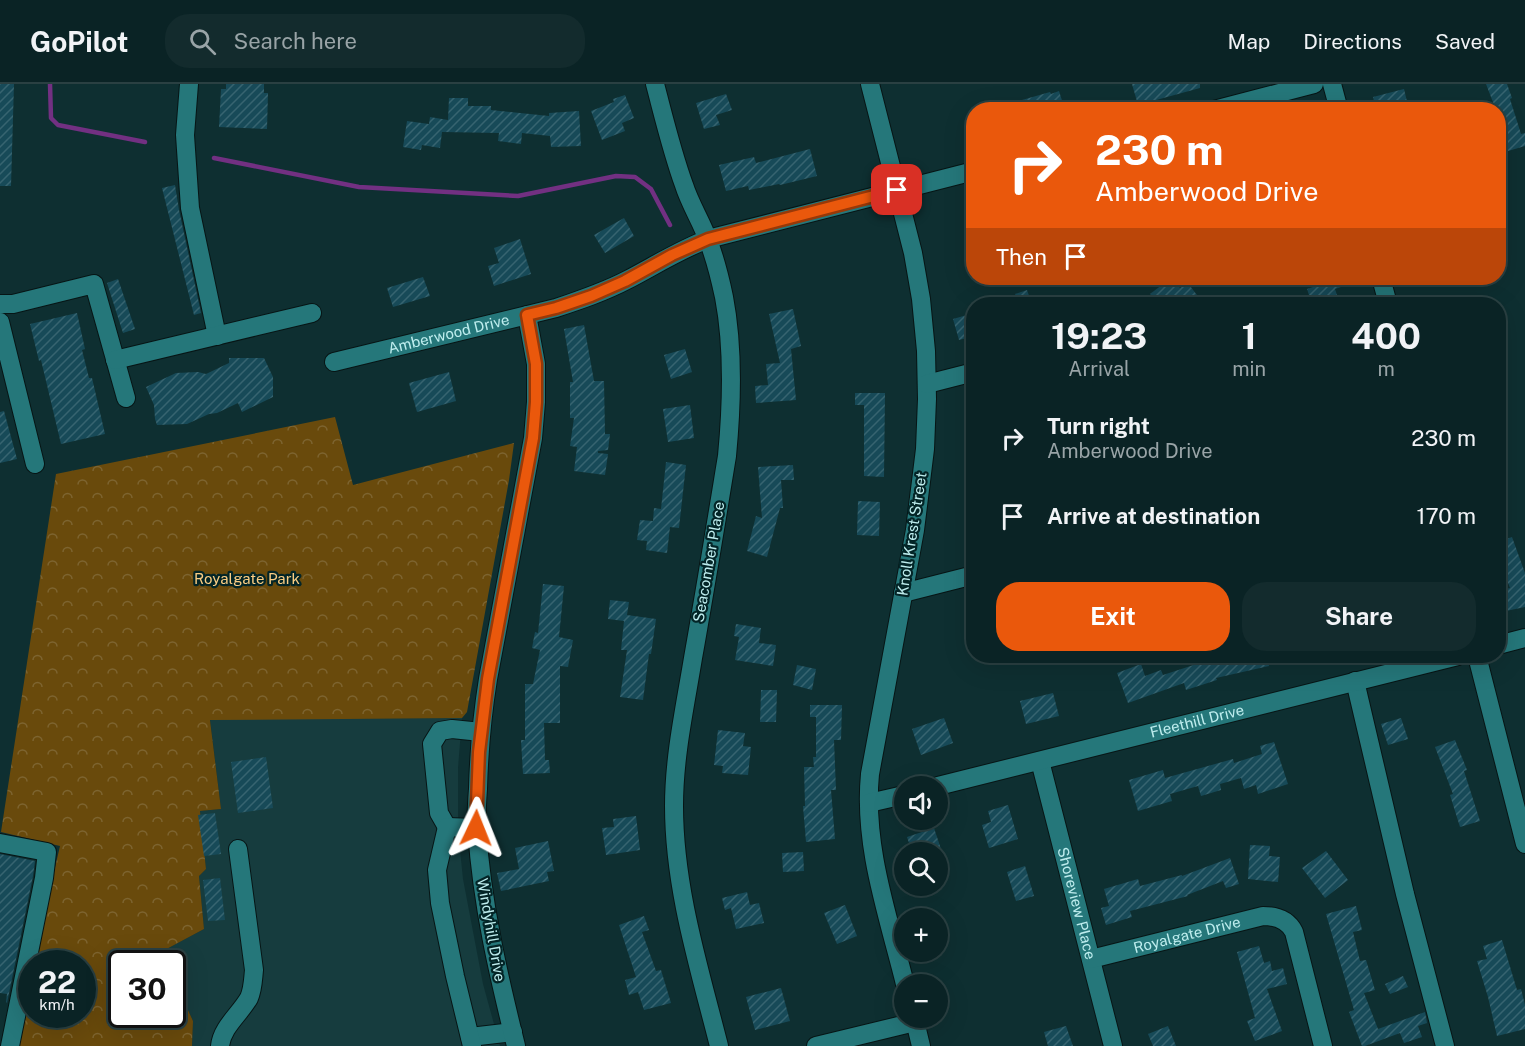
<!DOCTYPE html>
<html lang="en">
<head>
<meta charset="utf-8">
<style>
	:root { --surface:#0a2325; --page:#132b2d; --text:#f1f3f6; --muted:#99a4a7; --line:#2a4042; --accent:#ea580c }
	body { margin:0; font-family:"Public Sans",sans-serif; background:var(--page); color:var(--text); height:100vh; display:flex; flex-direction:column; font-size:22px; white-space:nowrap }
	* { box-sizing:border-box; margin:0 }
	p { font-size:20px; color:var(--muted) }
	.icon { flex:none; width:33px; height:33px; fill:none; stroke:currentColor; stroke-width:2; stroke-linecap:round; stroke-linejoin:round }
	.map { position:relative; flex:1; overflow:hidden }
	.details { position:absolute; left:966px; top:213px; width:540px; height:366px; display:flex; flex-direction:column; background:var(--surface); border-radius:24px; box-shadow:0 6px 24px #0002,0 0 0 2px var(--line) }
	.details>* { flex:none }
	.hud { position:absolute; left:966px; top:18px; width:540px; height:183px; border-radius:24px; box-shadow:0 6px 24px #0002,0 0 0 2px var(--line); background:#ea580c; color:#fff; overflow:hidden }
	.controls { position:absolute; left:894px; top:692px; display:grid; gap:12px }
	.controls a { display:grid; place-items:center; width:54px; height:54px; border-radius:50%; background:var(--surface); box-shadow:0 6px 24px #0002,0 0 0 2px var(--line); font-size:30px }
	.speed { position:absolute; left:18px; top:866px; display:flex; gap:12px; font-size:30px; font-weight:700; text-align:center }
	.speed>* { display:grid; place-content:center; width:78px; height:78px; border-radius:50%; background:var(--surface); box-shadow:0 6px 24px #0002,0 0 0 2px var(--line); line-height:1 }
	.speed small { font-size:15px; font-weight:400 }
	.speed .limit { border:3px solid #111; border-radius:9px; background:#fff; color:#111 }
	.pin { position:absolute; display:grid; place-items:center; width:51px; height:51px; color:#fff; margin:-26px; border-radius:12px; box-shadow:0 3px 9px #0006 }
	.me { position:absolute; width:66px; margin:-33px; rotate:2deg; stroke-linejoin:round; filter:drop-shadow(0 0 4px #0008) }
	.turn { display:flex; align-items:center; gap:21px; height:126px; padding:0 30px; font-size:27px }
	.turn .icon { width:78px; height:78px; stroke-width:2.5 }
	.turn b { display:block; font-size:42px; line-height:51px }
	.then { display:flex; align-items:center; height:57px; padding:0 30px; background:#0003; gap:12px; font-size:22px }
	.eta { display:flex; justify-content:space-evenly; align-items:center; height:102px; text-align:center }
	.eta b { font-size:36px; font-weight:700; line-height:42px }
	.action { display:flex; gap:12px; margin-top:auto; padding:12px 30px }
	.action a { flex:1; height:69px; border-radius:24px; background:var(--accent); color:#fff; font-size:24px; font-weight:700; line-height:69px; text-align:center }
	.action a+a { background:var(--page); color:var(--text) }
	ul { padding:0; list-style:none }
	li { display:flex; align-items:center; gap:18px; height:78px; padding:0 30px }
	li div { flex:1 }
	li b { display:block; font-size:22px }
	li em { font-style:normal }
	header { display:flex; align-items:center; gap:36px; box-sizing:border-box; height:84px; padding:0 30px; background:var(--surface); border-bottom:2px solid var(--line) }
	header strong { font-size:28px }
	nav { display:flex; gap:33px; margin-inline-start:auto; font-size:21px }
	.search { width:420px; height:54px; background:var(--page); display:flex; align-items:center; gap:15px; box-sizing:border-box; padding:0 21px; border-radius:24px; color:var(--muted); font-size:22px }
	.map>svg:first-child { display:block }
	.built { fill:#163c3e }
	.forest { fill:url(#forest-crowns) }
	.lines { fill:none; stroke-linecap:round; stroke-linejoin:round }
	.stream { stroke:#723082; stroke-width:4.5 }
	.building { fill:url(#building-hatch) }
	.minor-casing { stroke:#071515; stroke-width:20 }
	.minor { stroke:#25777a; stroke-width:18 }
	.route-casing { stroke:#983908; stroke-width:15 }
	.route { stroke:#ea580c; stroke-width:10 }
	.labels { text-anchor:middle; stroke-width:4.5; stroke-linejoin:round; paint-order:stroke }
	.street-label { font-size:15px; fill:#beedee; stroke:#032527 }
	.park-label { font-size:15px; fill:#facd84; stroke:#032527 }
</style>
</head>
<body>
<header>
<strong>GoPilot</strong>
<div class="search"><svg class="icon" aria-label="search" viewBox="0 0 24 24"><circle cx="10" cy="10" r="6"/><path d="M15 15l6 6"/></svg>Search here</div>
<nav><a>Map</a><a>Directions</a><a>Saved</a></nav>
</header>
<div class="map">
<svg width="1525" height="962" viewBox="0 0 1525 962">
	<defs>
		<pattern id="forest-crowns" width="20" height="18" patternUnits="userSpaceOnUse" patternTransform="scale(1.5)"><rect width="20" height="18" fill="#694a0c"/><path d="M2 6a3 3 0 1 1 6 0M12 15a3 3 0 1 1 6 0" fill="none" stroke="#7d6430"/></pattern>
		<pattern id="building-hatch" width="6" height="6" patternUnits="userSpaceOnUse" patternTransform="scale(1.5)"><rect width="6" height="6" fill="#174a58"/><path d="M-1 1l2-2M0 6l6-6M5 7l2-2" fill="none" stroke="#376470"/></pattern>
	</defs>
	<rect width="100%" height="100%" fill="#0e2f31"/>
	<path class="built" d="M462,634L458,684V746L463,795L483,900L500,962H192L193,937L173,893L172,879H166L161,868L204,845L199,792L206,785L200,727L221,725L210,635Z"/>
	<path class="forest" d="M335,333L353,401L514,359L509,396L467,628L462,634L210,636L221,725L200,727L206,785L199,792L204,845L161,868L166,879H122V930H172L173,893L193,937L192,962H14L31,887L32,930H82V879H33L60,762L1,748L56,390Z"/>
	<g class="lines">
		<g class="stream">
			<path d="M50,0L51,34L58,41L145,58"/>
			<path d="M214,74L359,103L518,112L616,92L635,93L651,105L670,141"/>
		</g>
	</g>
	<g class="building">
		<path d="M0,0H14L11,102H0Z"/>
		<path d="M226,0H264V9H268L267,45L219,43L221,5H226Z"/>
		<path d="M1132,0H1200V4L1138,21Z"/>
		<path d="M1486,0H1507L1512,14L1510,15L1521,50L1525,49V62L1498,70V26H1496Z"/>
		<path d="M1404,5L1409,26H1376L1373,13Z"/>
		<path d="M1059,7L1065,26H1025L1022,16L1050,8L1051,10Z"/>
		<path d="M726,10L732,26L716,31L720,41L704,45L696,19Z"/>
		<path d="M625,11L634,34L622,39L625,47L602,56L591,27L614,18L613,15Z"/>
		<path d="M449,14H468V22H491V26L549,32V29L579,27L581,62L551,63L550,52L522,49L521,60L498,57L499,49L442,48L440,64L422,61L421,66L403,63L407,37L429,40L430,33L448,36Z"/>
		<path d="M810,65L817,92L780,101L779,100L749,106L748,102L726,107L719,81L754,73L756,79Z"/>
		<path d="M175,101L179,126L201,229L194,231L162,104Z"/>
		<path d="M624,134L634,152L605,169L594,151Z"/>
		<path d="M520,155L531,190L494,202L488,182L499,179L494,164Z"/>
		<path d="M423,193L430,212L393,223L387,204Z"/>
		<path d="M1171,194L1180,204L1187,198L1200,215L1192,220H1158L1150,210Z"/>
		<path d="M1313,194H1362V196L1335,205L1337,211L1312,220L1307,205L1316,202Z"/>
		<path d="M118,195L135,245L123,249L107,199Z"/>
		<path d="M1027,206L1032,220H1019L1015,210Z"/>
		<path d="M793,225L801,262L791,265L796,316L756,319L755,302L768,301L766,280L780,279L769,230Z"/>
		<path d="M77,229L85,265L82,266L89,294H92L105,350L61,360L41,276L39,277L30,240Z"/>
		<path d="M974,229V252L959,256L953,235Z"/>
		<path d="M584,241L594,297H604L605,350H610L608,366L598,367V369L608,370L605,391L574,387L577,363L570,362L574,334H570V298H573L564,245Z"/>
		<path d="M685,265L692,288L671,295L664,271Z"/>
		<path d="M229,274H264L273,293V313L242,328L238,319L217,329L209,330L187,340L157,341L155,335L154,321L146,303L176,289L198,288L206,290L229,279Z"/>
		<path d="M449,288L456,317L417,328L409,299Z"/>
		<path d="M855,309H885L884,393L864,392V321H855Z"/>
		<path d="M690,321L694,354L668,358L663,325Z"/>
		<path d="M4,327L17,375L0,379V328Z"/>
		<path d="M666,378L686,381L679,444L670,443L667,469L646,466L647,457L637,456L640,436L653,437L654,424L661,425Z"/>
		<path d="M793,381L794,396H781L783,424H780L767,473L747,467L756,432L762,434L758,383Z"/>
		<path d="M858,417L880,418L879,452L857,451Z"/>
		<path d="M1512,453L1525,489V523L1506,527L1501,506L1510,504L1498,473V458Z"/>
		<path d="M543,500L564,502L559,553L573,556L568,583L560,582V639H544L545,676H549L550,689L523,690L521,656H525V600H533L540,566L532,564L535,548L538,549Z"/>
		<path d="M610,516L629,518L627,531L656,535L651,570H649L643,616L620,613L627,566H621L624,537L608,535Z"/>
		<path d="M736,540L761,544L759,559L776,561L773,582L735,576L739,553L734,552Z"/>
		<path d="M1221,572H1267L1269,582L1216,594L1217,596L1186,606L1184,599L1128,619L1117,589L1141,580L1145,592L1161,586L1163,591Z"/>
		<path d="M797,581L816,585L812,606L793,601Z"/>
		<path d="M761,606H777L776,638H760Z"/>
		<path d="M1053,609L1059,632L1026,640L1020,617Z"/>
		<path d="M810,621H842L841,656H834L836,706H831L835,755L806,758L803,722H805L804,683H814L813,673H816V633H810Z"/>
		<path d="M944,634L953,659L921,671L912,645Z"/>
		<path d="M1401,634L1408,655L1388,661L1381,640Z"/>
		<path d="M718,646L745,649L743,662L751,663L748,691L722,689L723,682L714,681Z"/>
		<path d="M1455,656L1467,686L1464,687L1480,737L1460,743L1450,711L1453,710L1435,663Z"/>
		<path d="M1274,658L1288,700L1258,710L1256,701L1244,705L1241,694L1220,700L1221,706L1201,712L1198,702L1170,710L1172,717L1138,727L1129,696L1163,686L1165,694L1233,675L1234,679L1262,670L1260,662Z"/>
		<path d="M266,673L273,724L238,729L231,678Z"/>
		<path d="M1008,721L1018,755L989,764L982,741L991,738L988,727Z"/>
		<path d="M215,729L221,770L204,772L198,731Z"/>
		<path d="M636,732L640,766L606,771L602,744L614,743L613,735Z"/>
		<path d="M934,744L942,768H912L907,753Z"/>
		<path d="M548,757L554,787L547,788L549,797L501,807L497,789L519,785L515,764Z"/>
		<path d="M1250,761L1270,762L1269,772L1280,773L1278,798L1248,795Z"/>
		<path d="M1326,767L1348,796L1325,814L1302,784Z"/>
		<path d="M803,768L804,787L783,788L782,769Z"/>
		<path d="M0,770L35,777L33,792L7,919L6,918L7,910L0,909Z"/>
		<path d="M1230,774L1239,800L1226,804L1223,797L1187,811L1188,812L1130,827L1132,833L1106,841L1101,824L1109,822L1104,805L1138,795L1140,802L1182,791V792Z"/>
		<path d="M1025,782L1034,812L1016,817L1007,788Z"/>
		<path d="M220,794L225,836L208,837L203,796Z"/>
		<path d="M747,808L750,821L759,819L764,839L736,845L731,824L725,826L722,814Z"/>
		<path d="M845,821L857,852L837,860L824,829Z"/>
		<path d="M1356,822L1362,846L1353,848L1360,877L1366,876L1375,906L1364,909L1378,945L1425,928L1427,939L1418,942L1422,953L1404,959L1400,949L1365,962H1362L1349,928L1354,926L1326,830Z"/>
		<path d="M644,832L649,846L642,848L656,887L661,886L671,919L644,926L638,908L629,911L625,896L636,893L619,841Z"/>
		<path d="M1502,856L1517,906L1521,905L1525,921V945L1497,952L1488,913L1477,877L1487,875L1483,862Z"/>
		<path d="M1259,862L1264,879L1270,877L1272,887L1283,884L1287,900L1267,905L1282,947L1255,957L1247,937L1255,934L1237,868Z"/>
		<path d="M1403,892L1408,903L1390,910L1385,900Z"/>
		<path d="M781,904L790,937L755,946L746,913Z"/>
		<path d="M1066,942L1073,962H1048L1044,948Z"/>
		<path d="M1168,942L1176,962H1153L1148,950Z"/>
	</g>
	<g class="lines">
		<g class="minor-casing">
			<g id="minor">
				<path d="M189,0L185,51L190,124L217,252"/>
				<path d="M655,0C664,34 672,68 684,101C690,120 701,137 708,156C715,174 720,194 724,213C734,265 732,320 727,372C716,439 705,507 693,574C685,623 674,672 674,722C674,804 699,883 719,962"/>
				<path d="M870,0L913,169L921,215L926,267L927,315L925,365L915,446L870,690C863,762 888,831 905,900"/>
				<path d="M1332,0L1339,26"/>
				<path d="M1214,26L1314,0"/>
				<path d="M1381,194L1388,220"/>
				<path d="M0,220H13L94,200L126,314"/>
				<path d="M0,238L35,380"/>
				<path d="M115,276L312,229"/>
				<path id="s1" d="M334,278L556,224C580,216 604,208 627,196C654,182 679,166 708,155L974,87"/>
				<path d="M927,300L974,288"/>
				<path d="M903,509L974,491"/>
				<path d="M1498,561L1525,554"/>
				<path d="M1477,572L1525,760"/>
				<path d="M1355,597L1405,810L1445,962"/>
				<path id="s2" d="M1040,677L1113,962"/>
				<path id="s3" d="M938,702L1458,572"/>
				<path d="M869,719L904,711"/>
				<path d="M447,743L439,729L432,660L440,647L452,645L481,648"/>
				<path d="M0,759L47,768L44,794L10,962"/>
				<path id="s4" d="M1091,875L1263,832C1276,832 1288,836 1294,848L1323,962"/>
				<path d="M914,933L921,962"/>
				<path d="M470,953L513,948"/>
				<path d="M220,962C222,943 240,930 249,914C253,905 253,895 254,886L238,765"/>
				<path d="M472,962L455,892L440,819L437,786L447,743L476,744"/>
				<path d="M516,962C498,889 482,821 477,746C476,733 477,718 478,705C479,668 482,632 488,595L533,354L536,318V280L527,231"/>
				<path d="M816,962L915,938"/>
			</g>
		</g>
		<use href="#minor" class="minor"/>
	</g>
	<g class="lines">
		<g class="route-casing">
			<path id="route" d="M476,744L479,668L488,595L533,354L536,318V280L527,231L556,224L591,212L625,197L672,171L708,155L897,106"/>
		</g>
		<use href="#route" class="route"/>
	</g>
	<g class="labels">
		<g class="street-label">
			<text dy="5" stroke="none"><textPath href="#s1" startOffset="118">Amberwood Drive</textPath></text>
			<text transform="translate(912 450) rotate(-81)" y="5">Knoll Krest Street</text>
			<text transform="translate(709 478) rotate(-80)" y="5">Seacomber Place</text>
			<text dy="5" stroke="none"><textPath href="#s3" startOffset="267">Fleethill Drive</textPath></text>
			<text dy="5" stroke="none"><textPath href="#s2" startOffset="147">Shoreview Place</textPath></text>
			<text transform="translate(491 846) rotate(80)" y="5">Windyhill Drive</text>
			<text dy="5" stroke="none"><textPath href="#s4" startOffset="99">Royalgate Drive</textPath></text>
		</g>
		<g class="park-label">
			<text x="247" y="500">Royalgate Park</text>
		</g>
	</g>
</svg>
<div class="controls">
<a><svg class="icon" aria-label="sound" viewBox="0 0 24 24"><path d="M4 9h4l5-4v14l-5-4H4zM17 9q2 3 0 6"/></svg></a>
<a><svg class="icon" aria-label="search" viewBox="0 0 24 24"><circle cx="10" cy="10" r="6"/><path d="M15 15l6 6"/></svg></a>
<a>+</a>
<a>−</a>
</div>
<div class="speed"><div>22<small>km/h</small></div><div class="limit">30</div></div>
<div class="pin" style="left:897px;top:106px;background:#d93025"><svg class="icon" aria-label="arrive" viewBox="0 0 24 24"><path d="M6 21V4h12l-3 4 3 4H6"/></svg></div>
<svg class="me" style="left:476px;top:744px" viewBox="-20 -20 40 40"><path d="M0-17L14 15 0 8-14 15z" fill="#ea580c" stroke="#fff" stroke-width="4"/></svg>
<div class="hud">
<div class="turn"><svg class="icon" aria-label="right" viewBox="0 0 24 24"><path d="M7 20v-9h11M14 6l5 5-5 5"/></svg><div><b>230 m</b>Amberwood Drive</div></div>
<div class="then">Then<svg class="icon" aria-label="arrive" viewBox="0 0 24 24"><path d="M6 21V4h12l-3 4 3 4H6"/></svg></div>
</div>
<section class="details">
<div class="eta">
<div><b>19:23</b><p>Arrival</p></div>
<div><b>1</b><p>min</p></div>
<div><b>400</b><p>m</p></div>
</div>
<ul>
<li><svg class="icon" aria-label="right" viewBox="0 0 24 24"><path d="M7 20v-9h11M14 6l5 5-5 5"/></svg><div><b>Turn right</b><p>Amberwood Drive</p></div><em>230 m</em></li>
<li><svg class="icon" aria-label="arrive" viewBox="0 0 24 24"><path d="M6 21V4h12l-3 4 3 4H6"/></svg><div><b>Arrive at destination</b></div><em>170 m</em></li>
</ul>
<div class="action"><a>Exit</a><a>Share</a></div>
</section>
</div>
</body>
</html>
